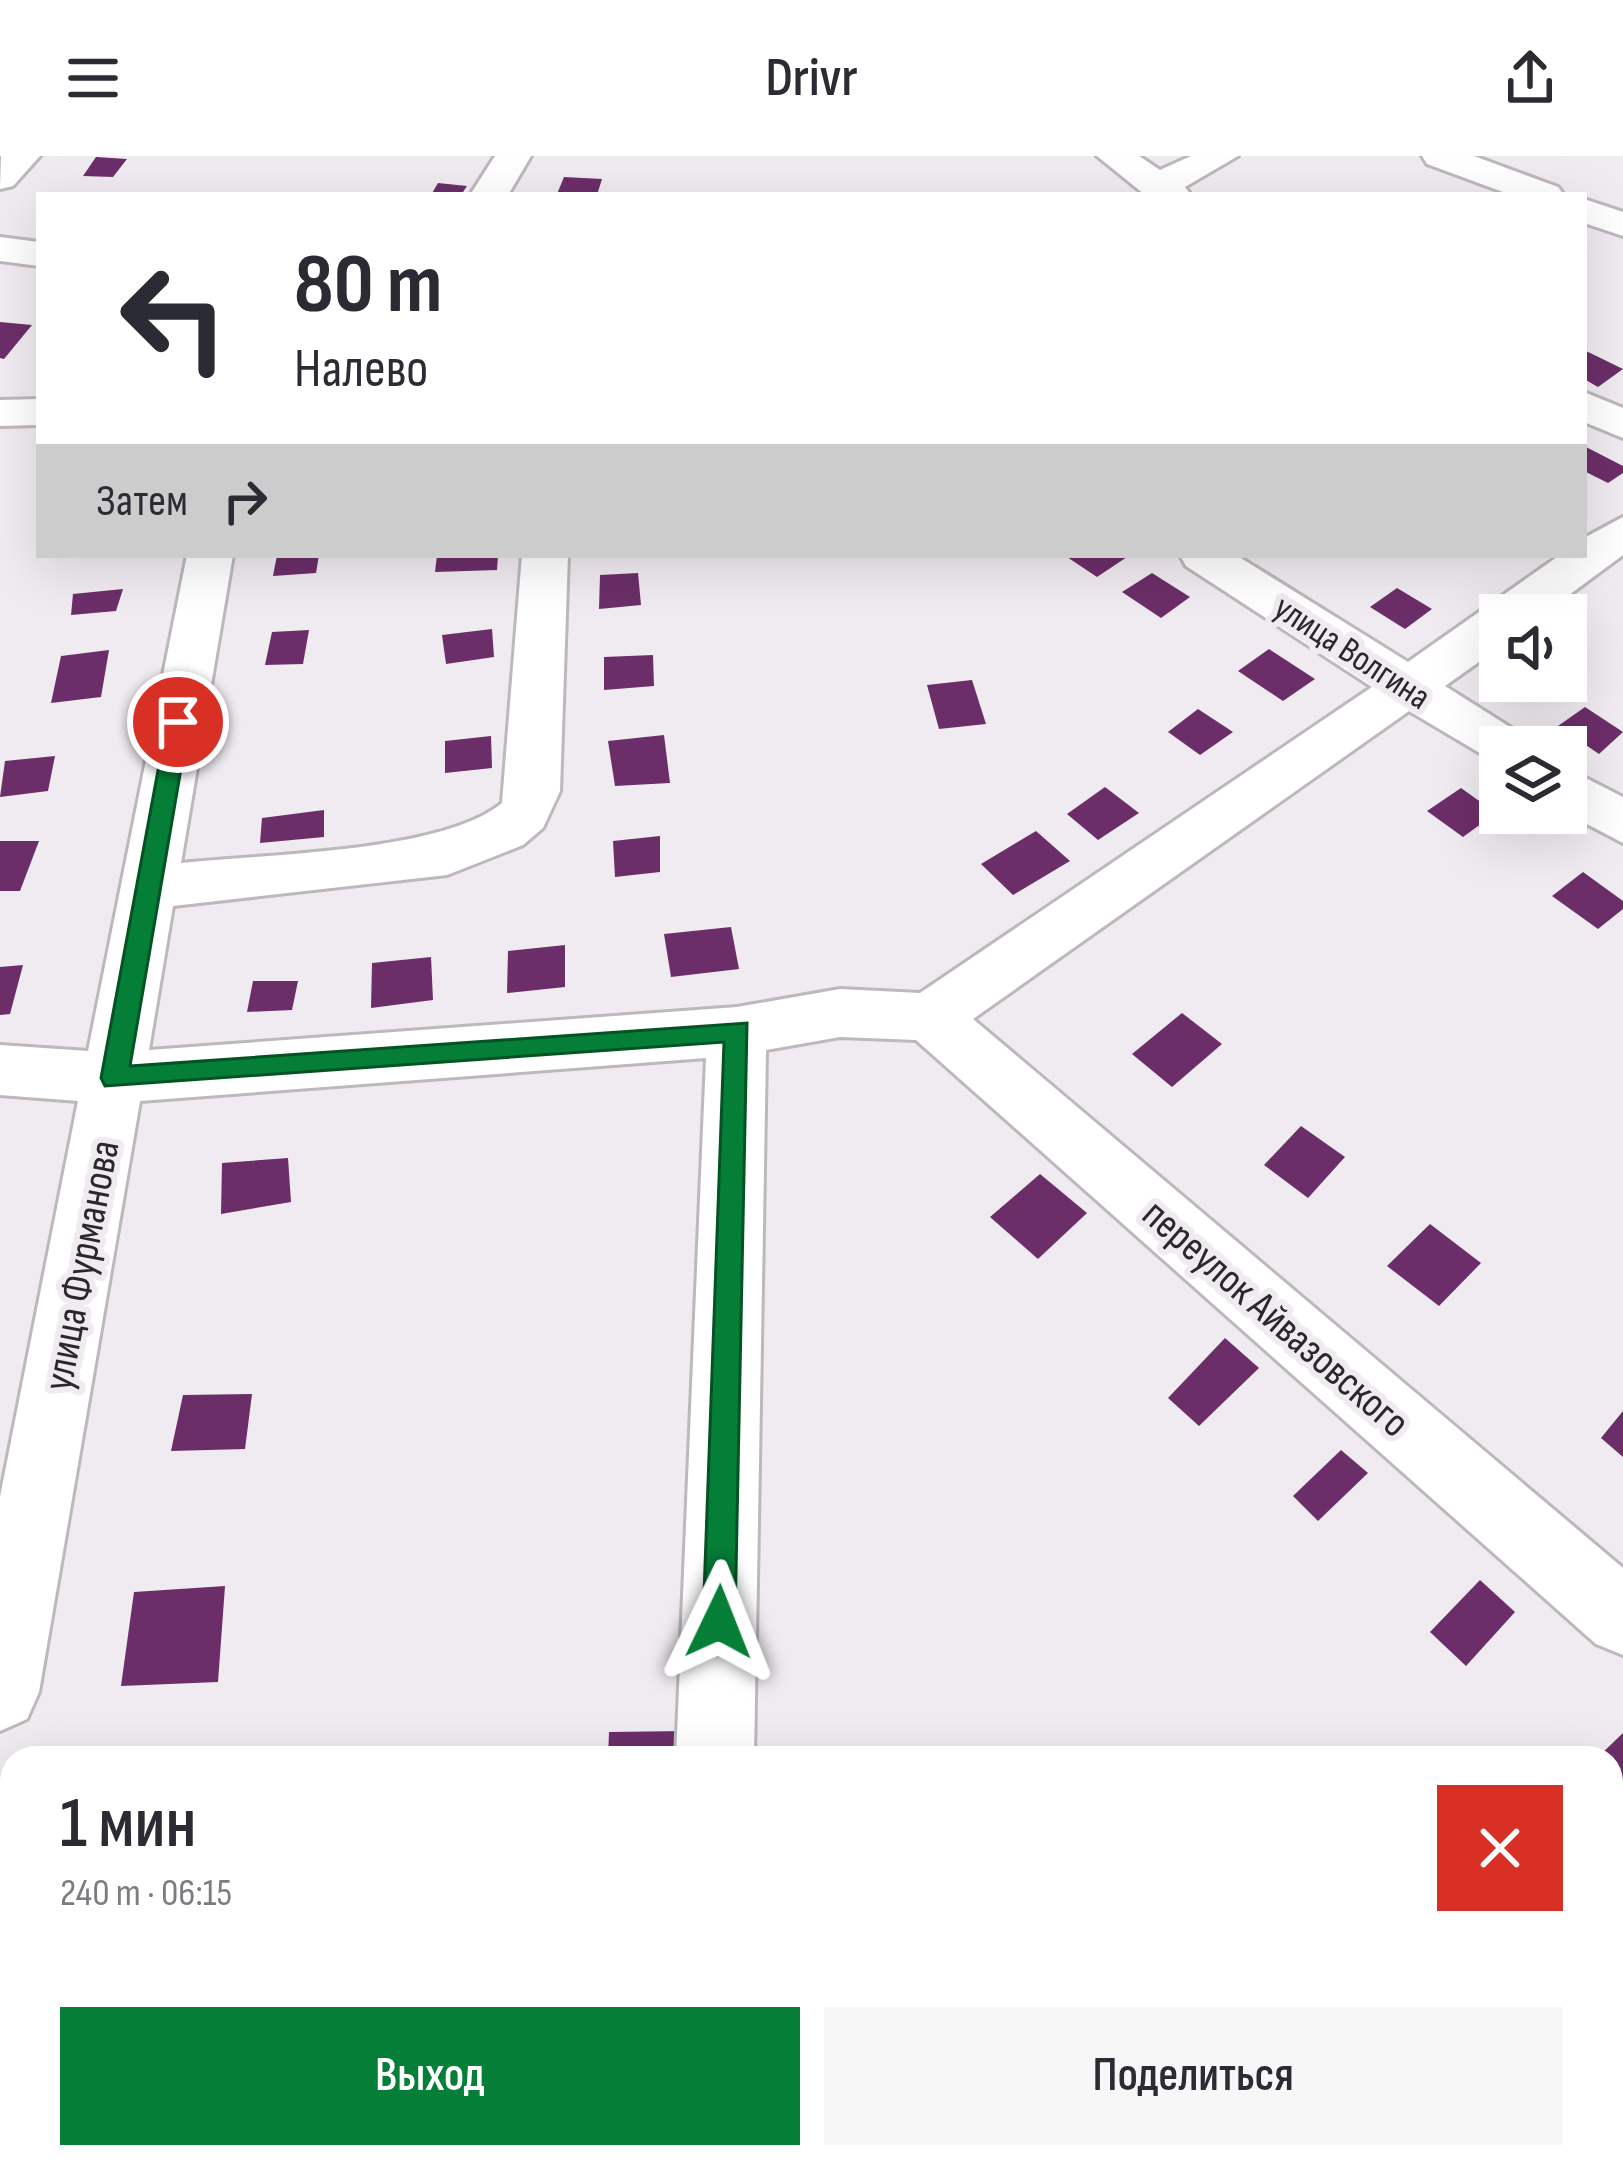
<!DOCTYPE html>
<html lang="ru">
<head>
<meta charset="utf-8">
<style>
	:root { --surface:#fff; --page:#f7f7f7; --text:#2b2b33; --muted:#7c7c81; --accent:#057f37 }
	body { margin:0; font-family:"Sofia Sans Condensed",sans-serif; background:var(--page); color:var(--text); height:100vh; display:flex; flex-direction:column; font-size:45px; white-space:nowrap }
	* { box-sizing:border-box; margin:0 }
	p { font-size:39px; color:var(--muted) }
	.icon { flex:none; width:66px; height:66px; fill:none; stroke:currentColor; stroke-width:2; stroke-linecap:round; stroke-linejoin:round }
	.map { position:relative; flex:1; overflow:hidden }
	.side { position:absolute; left:0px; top:1590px; width:1623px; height:423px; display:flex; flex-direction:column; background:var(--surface); border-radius:36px 36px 0 0; box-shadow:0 12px 48px #0002 }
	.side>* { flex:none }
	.hud { position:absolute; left:36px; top:36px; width:1551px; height:366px; border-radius:0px; box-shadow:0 12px 48px #0002; background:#fff; color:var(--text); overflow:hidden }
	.controls { position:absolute; left:1479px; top:438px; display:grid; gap:24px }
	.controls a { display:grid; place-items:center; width:108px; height:108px; border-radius:0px; background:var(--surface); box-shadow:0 12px 48px #0002; font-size:60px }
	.pin { position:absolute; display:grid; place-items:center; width:102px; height:102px; color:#fff; margin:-51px; border:6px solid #fff; border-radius:50%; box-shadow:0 3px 12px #0007 }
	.me { position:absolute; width:132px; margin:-66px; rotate:2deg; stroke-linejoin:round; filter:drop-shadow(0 0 9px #0008) }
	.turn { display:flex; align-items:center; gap:42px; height:252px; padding:0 60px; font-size:54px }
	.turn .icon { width:156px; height:156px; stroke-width:2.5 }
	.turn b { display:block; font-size:84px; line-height:102px }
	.then { display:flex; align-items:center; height:114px; padding:0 60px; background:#0003; gap:24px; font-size:45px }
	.round { display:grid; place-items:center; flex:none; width:126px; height:126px; border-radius:0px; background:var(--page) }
	.head { display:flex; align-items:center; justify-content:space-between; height:204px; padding:0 60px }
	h1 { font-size:72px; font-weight:600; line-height:90px }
	.button { display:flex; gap:24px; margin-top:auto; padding:24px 60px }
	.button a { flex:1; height:138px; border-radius:0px; background:var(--accent); color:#fff; font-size:48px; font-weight:600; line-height:138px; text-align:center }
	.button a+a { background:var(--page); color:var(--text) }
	header { display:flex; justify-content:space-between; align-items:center; height:156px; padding:0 60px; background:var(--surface); font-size:54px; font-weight:600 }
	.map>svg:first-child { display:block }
	.building { fill:#6c2e69 }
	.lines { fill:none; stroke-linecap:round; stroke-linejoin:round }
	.minor-casing { stroke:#bdb8bc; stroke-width:6 }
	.minor { fill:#fff; fill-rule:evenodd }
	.route { fill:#057f37; stroke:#035324; stroke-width:3 }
	.labels { text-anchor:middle; stroke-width:12; stroke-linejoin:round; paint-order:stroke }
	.far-street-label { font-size:36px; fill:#2a282a; stroke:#f0ebf0 }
	.street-label { font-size:42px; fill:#2a282a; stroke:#f0ebf0 }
</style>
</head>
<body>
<header><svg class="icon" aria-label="menu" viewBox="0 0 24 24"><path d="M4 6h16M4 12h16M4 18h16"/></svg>Drivr<svg class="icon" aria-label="share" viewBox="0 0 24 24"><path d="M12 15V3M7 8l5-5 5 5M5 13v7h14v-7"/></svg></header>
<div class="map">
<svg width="1623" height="2011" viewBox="0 0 1623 2011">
	<rect width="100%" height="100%" fill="#f0ebf0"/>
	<g class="building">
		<path d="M96,1L127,3L113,21L83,20Z"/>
		<path d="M564,21L602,23L597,39L557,38Z"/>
		<path d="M438,27L467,30L461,39H431Z"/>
		<path d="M0,166L32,169L4,203L0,202Z"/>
		<path d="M1584,194L1623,213L1598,231L1584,223Z"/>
		<path d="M1584,290L1623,310V317L1608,327L1584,315Z"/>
		<path d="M277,399H319L316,417L273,420Z"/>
		<path d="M437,399H498L497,414L435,416Z"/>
		<path d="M1064,399H1130L1097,421Z"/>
		<path d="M638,417L641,449L599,453L600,419Z"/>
		<path d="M1152,417L1190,441L1161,462L1122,436Z"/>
		<path d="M1397,432L1432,453L1405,473L1370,451Z"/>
		<path d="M123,433L116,455L71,459L73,438Z"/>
		<path d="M492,473L494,501L446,508L442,479Z"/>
		<path d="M309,474L303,508L265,509L272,476Z"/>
		<path d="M1269,493L1315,523L1283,545L1238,515Z"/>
		<path d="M109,494L101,541L51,547L61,500Z"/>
		<path d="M653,499L654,530L604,534V501Z"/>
		<path d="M972,524L986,568L939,573L927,529Z"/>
		<path d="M1585,551L1623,576L1599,598L1558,570Z"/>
		<path d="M1198,553L1233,576L1200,599L1168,576Z"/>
		<path d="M664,579L670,627L615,630L608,585Z"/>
		<path d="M491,580L492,612L445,617V585Z"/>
		<path d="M55,600L48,635L0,641L5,605Z"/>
		<path d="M1105,631L1139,657L1098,684L1067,658Z"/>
		<path d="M1461,632L1496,657L1463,681L1427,655Z"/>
		<path d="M324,654V681L260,687L262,662Z"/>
		<path d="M1036,675L1070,705L1013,739L981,708Z"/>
		<path d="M660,680V716L615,721L613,685Z"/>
		<path d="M0,685H39L20,735H0Z"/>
		<path d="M1583,716L1623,745V753L1598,773L1552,740Z"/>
		<path d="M731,771L739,813L671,821L664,778Z"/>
		<path d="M565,789V831L507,837L508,795Z"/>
		<path d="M431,801L433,844L371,852L372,807Z"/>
		<path d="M23,809L10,858L0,859V811Z"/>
		<path d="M253,825H298L292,854L247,856Z"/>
		<path d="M1182,857L1222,888L1172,931L1132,898Z"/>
		<path d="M1301,970L1345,1001L1308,1042L1264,1009Z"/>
		<path d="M288,1002L291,1046L221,1058L222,1007Z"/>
		<path d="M1040,1018L1087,1057L1038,1103L990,1061Z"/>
		<path d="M1430,1068L1481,1107L1439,1150L1387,1110Z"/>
		<path d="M1225,1182L1259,1212L1199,1270L1168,1242Z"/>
		<path d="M252,1238L245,1293L171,1295L183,1239Z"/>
		<path d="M1623,1255V1301L1601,1282Z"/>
		<path d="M1341,1294L1368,1317L1318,1365L1293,1340Z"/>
		<path d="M1480,1424L1515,1456L1466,1510L1430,1476Z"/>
		<path d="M225,1430L218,1526L121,1530L134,1436Z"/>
		<path d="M685,1575L682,1602H608L609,1576Z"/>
		<path d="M1623,1577V1641L1611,1630V1602H1597Z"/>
		<path d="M222,2001L220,2011H152L202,2001Z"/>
		<path d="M569,2001H645L644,2011H569Z"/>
	</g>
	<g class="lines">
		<g class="minor-casing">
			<g id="minor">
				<path d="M40,0L13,30L0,33L1,0Z"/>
				<path d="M495,0H531L508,39H470Z"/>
				<path d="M1097,0H1139L1160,14L1191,0H1238L1185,31L1191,39L1144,38Z"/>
				<path d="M1422,0H1474L1558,31L1564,39H1511L1427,8Z"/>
				<path d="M1584,43L1623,56V80L1584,67Z"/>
				<path d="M0,81L39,86V110L0,105Z"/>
				<path d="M1584,236L1623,252V282L1584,266Z"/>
				<path d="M39,243V269L0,270V244Z"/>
				<path d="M1623,361V399L1542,459H1500V491L1445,530L1521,578L1529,591H1500V609L1409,555L973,863L1623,1412V1499L1596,1488L916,884L840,881L766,894L754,1602H676L706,902L140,945L39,1536L27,1563L0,1575V1341L78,945L0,939V889L88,895L187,399H233L181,707C262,698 442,697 502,647L522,399H568L560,635L543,672L523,689L447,719L173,750L149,894L737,851L840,833L920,837L1372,531L1186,410L1180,399H1236L1408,506L1560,399H1584V382Z"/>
				<path d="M1566,612L1623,641V687L1566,657Z"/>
				<rect x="657" y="2001" width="90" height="10"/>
			</g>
		</g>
		<use href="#minor" class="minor"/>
	</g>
	<path class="route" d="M178,558L189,566L130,910L747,867L735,1466L731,1477L719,1482L708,1477L703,1466L724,886L105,930L101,922L167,566Z"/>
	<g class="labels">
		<g class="far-street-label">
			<text transform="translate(1353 495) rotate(33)" y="13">улица Волгина</text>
		</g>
		<g class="street-label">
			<text transform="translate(80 1109) rotate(-79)" y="15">улица Фурманова</text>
			<text transform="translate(1277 1161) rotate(41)" y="15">переулок Айвазовского</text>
		</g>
	</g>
</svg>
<div class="controls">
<a><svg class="icon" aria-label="sound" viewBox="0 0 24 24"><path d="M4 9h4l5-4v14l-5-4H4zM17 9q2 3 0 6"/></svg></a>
<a><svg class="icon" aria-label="layers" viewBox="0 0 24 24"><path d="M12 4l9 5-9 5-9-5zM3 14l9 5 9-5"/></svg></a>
</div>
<div class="pin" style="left:178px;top:566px;background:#d93025"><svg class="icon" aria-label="arrive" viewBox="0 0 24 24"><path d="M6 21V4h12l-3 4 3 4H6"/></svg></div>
<svg class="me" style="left:719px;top:1466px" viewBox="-20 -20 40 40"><path d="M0-17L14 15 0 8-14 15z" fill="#057f37" stroke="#fff" stroke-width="4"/></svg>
<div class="hud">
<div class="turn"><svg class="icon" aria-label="left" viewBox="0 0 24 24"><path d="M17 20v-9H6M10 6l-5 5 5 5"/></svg><div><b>80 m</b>Налево</div></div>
<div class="then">Затем<svg class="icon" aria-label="right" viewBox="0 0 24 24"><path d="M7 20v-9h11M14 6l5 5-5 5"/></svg></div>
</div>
<section class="side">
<div class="head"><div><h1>1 мин</h1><p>240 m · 06:15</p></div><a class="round" style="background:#d93025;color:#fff"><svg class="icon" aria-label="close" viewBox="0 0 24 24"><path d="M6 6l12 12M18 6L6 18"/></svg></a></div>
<div class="button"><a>Выход</a><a>Поделиться</a></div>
</section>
</div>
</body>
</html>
